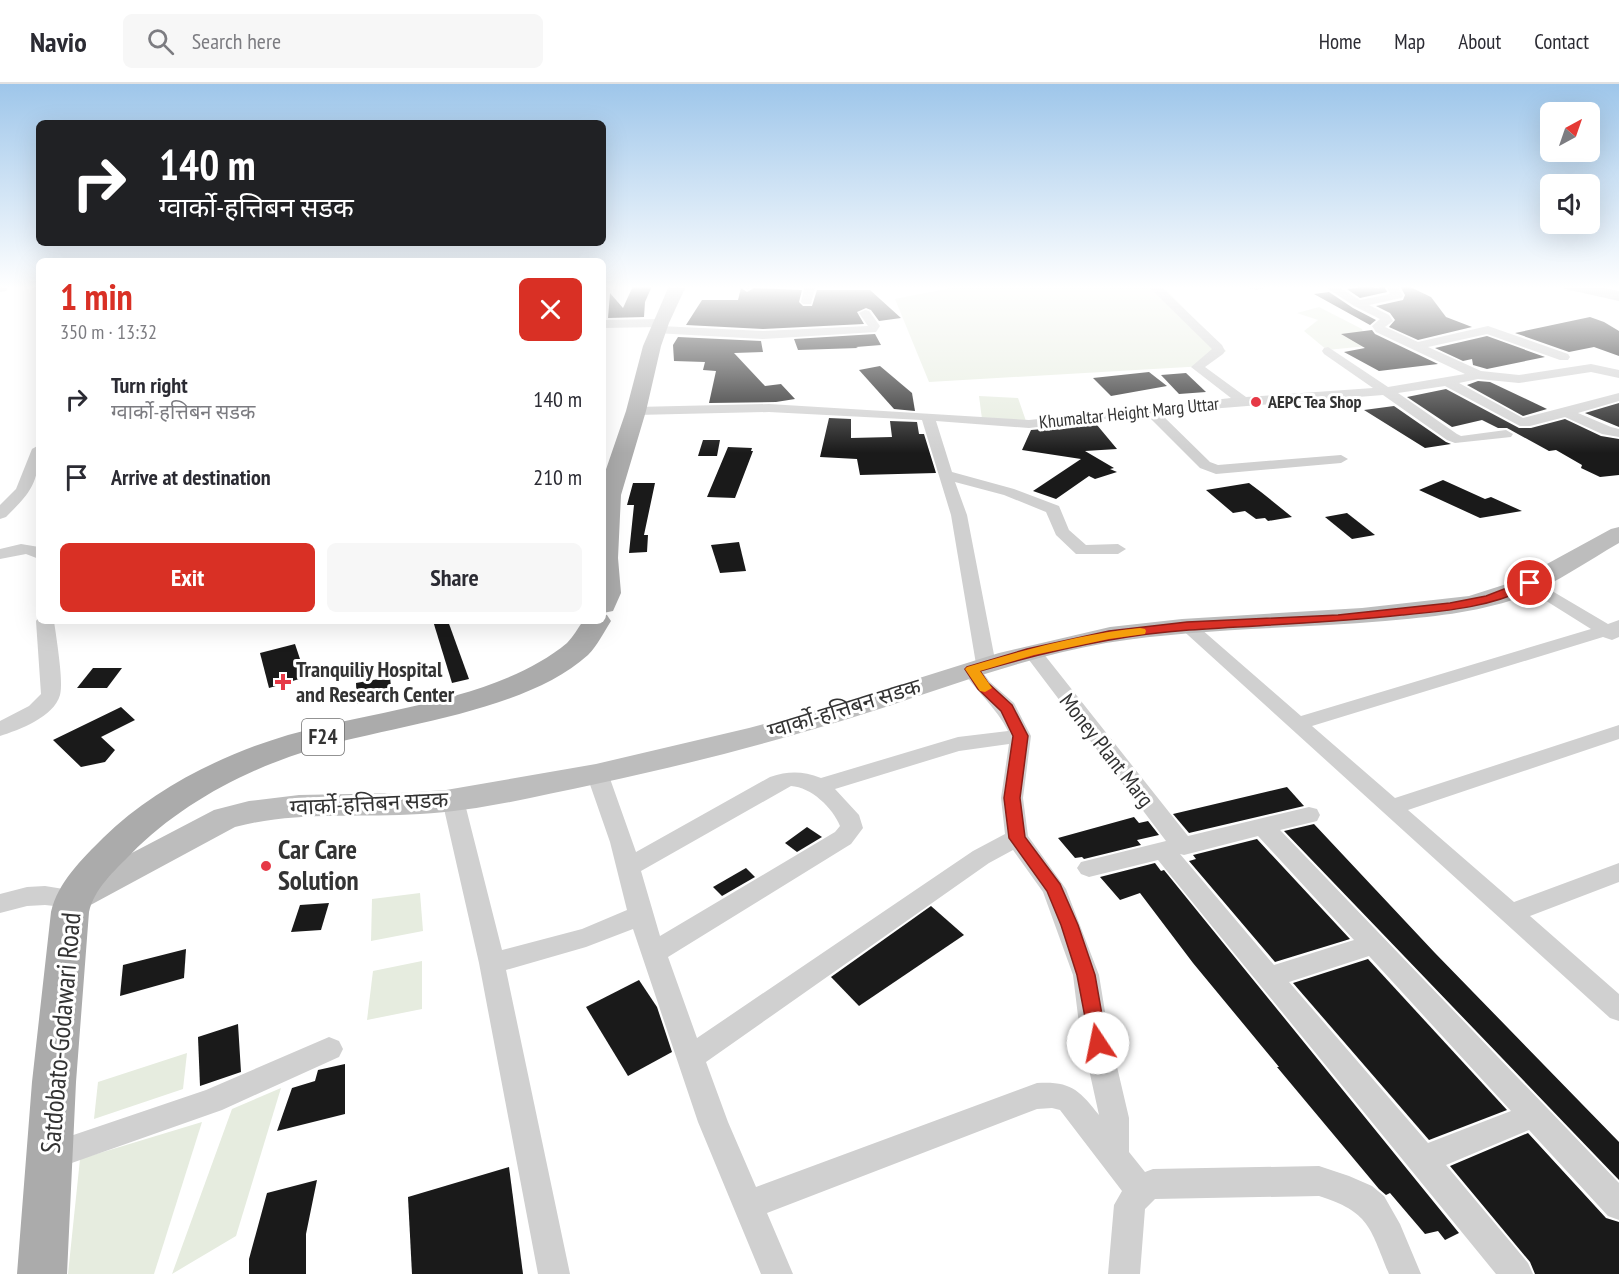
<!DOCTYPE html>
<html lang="en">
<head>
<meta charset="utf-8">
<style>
	:root { --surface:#fff; --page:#f7f7f7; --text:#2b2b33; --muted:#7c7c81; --line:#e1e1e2; --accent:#d93025 }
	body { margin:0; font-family:"PT Sans Narrow","Noto Sans Devanagari",sans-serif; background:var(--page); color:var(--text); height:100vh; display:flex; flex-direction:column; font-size:22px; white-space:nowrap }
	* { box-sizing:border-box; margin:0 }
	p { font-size:20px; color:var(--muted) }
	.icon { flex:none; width:33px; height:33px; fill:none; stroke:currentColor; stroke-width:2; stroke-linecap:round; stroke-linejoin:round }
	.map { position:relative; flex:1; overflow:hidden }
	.side { position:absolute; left:36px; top:174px; width:570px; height:366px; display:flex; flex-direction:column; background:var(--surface); border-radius:9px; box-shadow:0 6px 24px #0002 }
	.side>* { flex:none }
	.banner { position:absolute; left:36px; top:36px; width:570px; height:126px; border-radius:9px; box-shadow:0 6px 24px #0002; background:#202124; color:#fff; overflow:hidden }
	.needle { width:39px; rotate:40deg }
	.tools { position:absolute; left:1540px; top:18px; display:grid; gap:12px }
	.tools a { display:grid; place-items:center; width:60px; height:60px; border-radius:9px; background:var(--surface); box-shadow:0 6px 24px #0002; font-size:30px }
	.pin { position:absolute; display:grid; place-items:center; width:51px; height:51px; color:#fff; margin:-26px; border:3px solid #fff; border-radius:50%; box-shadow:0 2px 6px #0007 }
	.me { position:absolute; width:66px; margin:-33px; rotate:349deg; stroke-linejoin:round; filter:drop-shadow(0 0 4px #0008) }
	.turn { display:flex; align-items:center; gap:21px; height:126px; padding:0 24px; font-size:27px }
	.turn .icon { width:78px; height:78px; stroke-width:2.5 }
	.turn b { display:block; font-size:42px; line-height:51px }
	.round { display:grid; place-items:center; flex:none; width:63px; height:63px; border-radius:9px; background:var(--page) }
	.headline { display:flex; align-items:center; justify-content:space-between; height:102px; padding:0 24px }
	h1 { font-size:36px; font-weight:700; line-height:45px; color:var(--accent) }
	.primary-button { display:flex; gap:12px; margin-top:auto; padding:12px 24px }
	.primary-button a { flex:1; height:69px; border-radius:9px; background:var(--accent); color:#fff; font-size:24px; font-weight:700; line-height:69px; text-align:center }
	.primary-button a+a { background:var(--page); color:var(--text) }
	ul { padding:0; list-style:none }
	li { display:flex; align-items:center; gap:18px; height:78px; padding:0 24px }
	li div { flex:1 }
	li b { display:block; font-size:22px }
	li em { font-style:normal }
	header { display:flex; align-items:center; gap:36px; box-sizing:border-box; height:84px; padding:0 30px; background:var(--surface); border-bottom:2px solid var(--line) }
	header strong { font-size:28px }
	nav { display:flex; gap:33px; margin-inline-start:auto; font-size:21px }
	.search { width:420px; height:54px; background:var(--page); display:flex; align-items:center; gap:15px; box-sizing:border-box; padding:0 21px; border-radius:9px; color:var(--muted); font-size:22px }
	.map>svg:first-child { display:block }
	.green { fill:#e6ecdf }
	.building { fill:#1a1a1a }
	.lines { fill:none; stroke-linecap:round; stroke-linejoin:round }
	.minor { fill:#d0d0d0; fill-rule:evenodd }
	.secondary { fill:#bdbdbd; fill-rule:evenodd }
	.primary { fill:#ababab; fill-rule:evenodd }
	.route { fill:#d93025; stroke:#8d1f18; stroke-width:1.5 }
	.slow { fill:#f59e0b }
	.poi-dot { fill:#e63946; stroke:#fff; stroke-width:2 }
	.labels { text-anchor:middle; stroke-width:6; stroke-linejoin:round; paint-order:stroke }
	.far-poi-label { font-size:18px; font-weight:bold; fill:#333; stroke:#fff; text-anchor:start }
	.far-street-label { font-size:18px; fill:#333; stroke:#fff }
	.shield { fill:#fff; stroke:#707070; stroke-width:1.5 }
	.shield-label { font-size:21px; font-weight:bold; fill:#333 }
	.poi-label { font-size:22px; font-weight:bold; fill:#333; stroke:#fff; text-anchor:start }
	.street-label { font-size:22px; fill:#333; stroke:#fff }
	.near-poi-label { font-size:27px; font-weight:bold; fill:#333; stroke:#fff; text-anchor:start }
	.near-street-label { font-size:27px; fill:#333; stroke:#fff }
</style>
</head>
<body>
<header>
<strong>Navio</strong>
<div class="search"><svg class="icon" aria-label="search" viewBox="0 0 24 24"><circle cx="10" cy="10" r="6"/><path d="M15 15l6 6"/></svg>Search here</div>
<nav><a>Home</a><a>Map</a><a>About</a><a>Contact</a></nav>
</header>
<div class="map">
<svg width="1619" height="1190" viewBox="0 0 1619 1190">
	<rect width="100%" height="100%" fill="#fff"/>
	<g class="green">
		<path d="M961,202H1162L1226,267L1205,282L929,298L895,215Z"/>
		<path d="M1319,223L1362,245L1367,262L1327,266L1304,247L1318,236L1297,229Z"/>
		<path d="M979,312L1018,314L1026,337L982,335Z"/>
		<path d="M420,809L423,847L371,857L372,815Z"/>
		<path d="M422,877V925L367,936L373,887Z"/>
		<path d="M187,969L183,1005L94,1035L98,998Z"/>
		<path d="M281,1004L236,1152L172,1190L232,1025Z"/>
		<path d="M202,1038L154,1190H68L80,1075Z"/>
	</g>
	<g class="building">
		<path d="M633,202H652L645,218L644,233L608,234L610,209L623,224Z"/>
		<path d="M1367,202L1377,204L1384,202L1387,208L1360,214L1347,205Z"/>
		<path d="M1400,202H1408L1431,213L1446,233L1472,243L1418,256L1389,243L1395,236L1390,229L1376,222L1403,216L1405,211Z"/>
		<path d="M741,204L747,208L754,204L802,206L799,218L803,222H812L817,206H870L901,234L879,237L871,226L866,224L857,228L864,240L763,245L686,241L702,216H738Z"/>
		<path d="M1329,208L1353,224L1376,236L1370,241L1314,210Z"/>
		<path d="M1590,233L1604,238L1619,247V272L1594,263L1569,268L1515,249Z"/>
		<path d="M1372,246L1375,250L1438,280L1379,287L1344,268L1365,264L1341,250Z"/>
		<path d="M875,250L881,261L856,263L858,264L798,266L794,255Z"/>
		<path d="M1487,252L1545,273L1487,285L1473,281L1472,275L1463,277L1435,264Z"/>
		<path d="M678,253L761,257L763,268L734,269L765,302L781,300L795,315L776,318L709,319L716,287L703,286L705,278L674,277L673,261Z"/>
		<path d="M880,282L912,309L915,327L894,325L859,286Z"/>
		<path d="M1149,288L1167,302L1111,312L1093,294Z"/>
		<path d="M1186,289L1206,308L1179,310L1161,291Z"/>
		<path d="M1478,297L1490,298L1547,325L1523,332L1467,301Z"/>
		<path d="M1446,305L1519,344H1531L1565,335L1601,352L1619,355V391L1600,393L1581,384L1582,381L1556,366L1549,367L1507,344H1498L1482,336L1452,343L1407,313Z"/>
		<path d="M1619,319V343L1585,329Z"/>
		<path d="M1394,322L1446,358L1451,360L1425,364L1364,326Z"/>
		<path d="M829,334L851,335V354L892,353L890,337L917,338L919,350H924L936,389L860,391L857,375L820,373Z"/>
		<path d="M1097,341L1117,365L1085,367L1114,384L1110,385L1117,388L1095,395L1089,392L1056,415L1033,407L1081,375L1022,366L1031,346Z"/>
		<path d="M703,356H720L717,372H698Z"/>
		<path d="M728,363L752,364L751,367H753L735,414L707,413Z"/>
		<path d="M1443,396L1485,415L1491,413L1522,427L1480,434L1419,406Z"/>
		<path d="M633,399H655L644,451H648L647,468L629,469L634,421H627Z"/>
		<path d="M1249,399L1261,408L1292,433L1268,437L1265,434L1256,435L1245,427L1233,429L1206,406Z"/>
		<path d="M1347,429L1375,451L1352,455L1325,433Z"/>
		<path d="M739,458L746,487L720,489L711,461Z"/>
		<path d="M433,537H448L469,595L452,599Z"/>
		<path d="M295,560L306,593L269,604L260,569Z"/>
		<path d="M93,584H122L107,604H77Z"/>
		<path d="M390,593L392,614L357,620L356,599Z"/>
		<path d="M121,623L135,636L101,653L115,666L105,678L81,683L53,656Z"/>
		<path d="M1287,703L1304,722L1189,749L1173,730Z"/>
		<path d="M1134,733L1139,739L1148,737L1159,751L1137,756L1141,761L1084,775L1082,773L1075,774L1058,754Z"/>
		<path d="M1314,740L1435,869L1619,1058V1096L1284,747Z"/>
		<path d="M807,743L822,753L797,768L785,759Z"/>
		<path d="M1257,755L1350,855L1275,878L1189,777L1196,775L1193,771Z"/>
		<path d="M1155,779L1161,787L1164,786L1459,1149L1445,1156L1438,1147L1425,1150L1390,1109L1386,1111L1379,1105L1277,983H1279L1193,879L1140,809L1120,816L1100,793Z"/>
		<path d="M746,784L755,793L722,812L713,803Z"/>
		<path d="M329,819L321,846L291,848L300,821Z"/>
		<path d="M931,822L964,851L859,922L831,893Z"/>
		<path d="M186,865L184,894L120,912L123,881Z"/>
		<path d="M1368,875L1507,1026L1429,1056L1293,899Z"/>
		<path d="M639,896L657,923L672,968L628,992L586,923Z"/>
		<path d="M238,940L241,988L200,1002L198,953Z"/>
		<path d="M345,980V1030L277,1047L292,1004L315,997L318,986Z"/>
		<path d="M1528,1049L1606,1134L1619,1138V1190H1535L1530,1178L1450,1082Z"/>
		<path d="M509,1083L523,1190H412L408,1113Z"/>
		<path d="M317,1096L306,1150V1190H249V1175L267,1109Z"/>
	</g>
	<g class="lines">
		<g class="minor">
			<path d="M742,202H752V203L747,206Z"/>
			<path d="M801,202L815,203L811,220H803L801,218L804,205Z"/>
			<path d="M1148,202H1160L1222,261L1225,267L1223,270L1205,283L1246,313L1373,304L1324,270L1322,267L1324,264L1328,263L1388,303L1465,290L1376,248L1372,242L1380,235L1354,222L1324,202H1337L1360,216L1390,210L1386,202H1397L1403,212L1401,214L1369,221L1389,231L1393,237L1385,243L1418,258L1488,242L1568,270L1570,273L1568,276H1560L1487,250L1428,263L1481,287L1519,291L1591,280L1619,286V294L1591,288L1519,299L1478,295L1459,299L1523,334L1619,309V317L1578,329L1611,343L1619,345V353L1602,350L1565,333L1530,342H1520L1445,302L1398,309L1457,350L1461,352L1506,346L1513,350L1511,353L1455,359L1447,356L1383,311L1160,329L1210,378L1218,381L1341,371L1348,375L1341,379L1216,390L1200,384L1146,330L1029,344L936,337L952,388L1014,405L1059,422L1069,446L1086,461L1118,460L1126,465L1118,470H1076L1056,451L1046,428L1004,411L955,398L967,431L996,581L993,585L981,586L990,598L1014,619L1031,652L1023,714L1028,752L1066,805L1099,891L1107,940L1129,1034V1068L1145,1088L1153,1085L1319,1082L1349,1092L1372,1102L1384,1112L1400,1140L1421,1190H1389C1370,1144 1370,1128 1319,1112L1155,1115L1145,1125L1140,1190H1108L1114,1121L1122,1107L1060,1026L1052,1024L1037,1025L767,1129L793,1190H761L698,1038L633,845L586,863L506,886L570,1190H538L479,879L442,716L445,711L453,708L461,711L464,716L502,866L582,845L627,826L610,758L586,689L589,684L597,682L605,684L608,689L636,768L770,693C789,687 802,687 821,694L958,653L1008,647C996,623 976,607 961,585L964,581L976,580L951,431L922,336L769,328L636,331L629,327L636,323L769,320L1029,336L1231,314L1191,283L1212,265ZM1009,660L1001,714L1005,750L973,767L697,954L668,873L851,760L863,744L859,731L835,705L959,667ZM791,702C811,703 833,724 840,742L835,748L660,852L641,787ZM1013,766L1043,808L1073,891L1079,940L1099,1031C1079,1006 1071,997 1037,999L756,1103L728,1038L706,978L989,779Z"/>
			<path d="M1246,202H1266C1262,207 1250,207 1246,202Z"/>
			<path d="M865,226L869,227L880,242L876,248L763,255L655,249L653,246L659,243L603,244V236L660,235L666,239L660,242L763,247L868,242L859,229Z"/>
			<path d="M39,361C39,399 32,407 6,433L0,435V421L16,405L32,365Z"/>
			<path d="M21,460L39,463V475L26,470L0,475V465Z"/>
			<path d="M1530,494L1608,540L1619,536V553L1612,556L1603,553L1312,642L1395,714L1619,641V655L1408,726L1514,818L1619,779V798L1530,832L1619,910V937L1610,934L1178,542L1181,538H1193L1301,632L1591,545L1524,503L1521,499L1524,495Z"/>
			<path d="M39,533V537H54C56,552 64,599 60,611C54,633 19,646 0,652V637L29,622L41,610L36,537Z"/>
			<path d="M1032,562L1039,564L1188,752L1309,723L1317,725L1320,731L1317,737L1280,746L1619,1099V1136L1608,1132L1529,1046L1446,1081L1528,1179L1533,1190H1496L1158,776L1089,793L1081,790L1077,784L1081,778L1166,757L1023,568L1025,564ZM1258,752L1354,856L1274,881L1180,770L1184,771ZM1369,872L1511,1027L1428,1059L1289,898Z"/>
			<path d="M45,802L82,808L85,815L82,822L73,824L45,821L27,822L0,829V810L27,803Z"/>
			<path d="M329,953L339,957L343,965L339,973L222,1026L49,1087L38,1083L34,1073L38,1063L206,1006Z"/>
		</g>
		<g class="secondary">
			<path d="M1563,202H1594L1619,207V217L1565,205Z"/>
			<path d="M1619,443V459C1586,478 1554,501 1518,514C1476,529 1429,533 1385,537C1292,545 1198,544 1106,559C1026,573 950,602 873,627C782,656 690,680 596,700C538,712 479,727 420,730C358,734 295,727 235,743L85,824L73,828L61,824L56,815L61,806L214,726L249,717L299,711L400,709L446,706L596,680L749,644L830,622L999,569L1110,543L1182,535L1362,524L1469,512L1516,497L1611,445Z"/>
		</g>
		<g class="primary">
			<path d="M0,202H9L6,207L0,208Z"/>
			<path d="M669,202H686L669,239L661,262L646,327L621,411L618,474L621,509L613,527L603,529V394L626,327L643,262Z"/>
			<path d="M603,530L607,531L611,537C604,548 597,562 588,571C524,629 392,641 310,666C245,686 179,721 131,770C115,786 94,805 89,828L76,998L67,1190H17L32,998L51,828C58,798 82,775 103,754C153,705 221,671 288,651C374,626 497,617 567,559C573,553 578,544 583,537H603Z"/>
		</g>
	</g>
	<linearGradient id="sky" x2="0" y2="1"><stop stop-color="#9ec6ea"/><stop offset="0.55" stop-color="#fff"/><stop offset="1" stop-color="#fff" stop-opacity="0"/></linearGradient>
	<rect width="1619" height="369" fill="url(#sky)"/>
	<path class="route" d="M1530,495L1534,496V501C1494,523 1447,527 1402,531C1331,539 1260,541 1189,546C1117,551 1048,567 980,587L988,599L1012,621L1028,652L1020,714L1025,753L1060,800L1078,841L1095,891L1107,959L1104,965L1098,967L1091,965L1077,891L1061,841L1047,807L1009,754L1004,714L1013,652L1001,627L978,605L965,585L967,583L1027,565L1109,547L1187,538L1338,531L1450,519L1486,512Z"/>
	<path class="slow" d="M1140,544L1145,545L1146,547L1145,550L1109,555L1034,571L980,587L992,604L985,608L980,607L965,585L967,583C1024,566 1081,550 1140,544Z"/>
	<g class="poi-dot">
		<circle cx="1256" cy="318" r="6"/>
		<path d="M280 589h6v6h6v6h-6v6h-6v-6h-6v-6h6z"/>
		<circle cx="266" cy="782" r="6"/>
	</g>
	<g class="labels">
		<g class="far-poi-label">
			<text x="1268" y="324">AEPC Tea Shop</text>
		</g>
		<g class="far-street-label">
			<text transform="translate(1129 329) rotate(-6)" y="6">Khumaltar Height Marg Uttar</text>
		</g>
		<rect class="shield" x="302" y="635" width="42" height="36" rx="4.5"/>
		<g class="shield-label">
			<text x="323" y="660">F24</text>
		</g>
		<g class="poi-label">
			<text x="296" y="593">Tranquiliy Hospital<tspan x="296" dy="25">and Research Center</tspan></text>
		</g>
		<g class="street-label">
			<text transform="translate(844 624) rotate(-17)" y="8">ग्वार्को-हत्तिबन सडक</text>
			<text transform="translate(1107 666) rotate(52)" y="8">Money Plant Marg</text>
			<text transform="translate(369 719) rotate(-3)" y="8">ग्वार्को-हत्तिबन सडक</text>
		</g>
		<g class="near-poi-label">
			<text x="278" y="775">Car Care<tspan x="278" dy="31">Solution</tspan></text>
		</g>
		<g class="near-street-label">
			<text transform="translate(61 949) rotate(-85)" y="9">Satdobato-Godawari Road</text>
		</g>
	</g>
</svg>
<div class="tools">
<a><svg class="needle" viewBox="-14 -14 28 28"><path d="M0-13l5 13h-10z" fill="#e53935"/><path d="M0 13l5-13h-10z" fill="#7c7c81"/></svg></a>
<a><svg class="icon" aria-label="sound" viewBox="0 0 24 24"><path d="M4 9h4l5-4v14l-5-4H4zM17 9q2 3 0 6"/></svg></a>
</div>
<div class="pin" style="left:1530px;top:499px;background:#d93025"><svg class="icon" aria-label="arrive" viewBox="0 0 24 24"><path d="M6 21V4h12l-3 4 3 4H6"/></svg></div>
<svg class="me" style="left:1098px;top:959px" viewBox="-20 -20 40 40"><circle r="19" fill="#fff"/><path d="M0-13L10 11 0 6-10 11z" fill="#d93025"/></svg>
<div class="banner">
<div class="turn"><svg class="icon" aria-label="right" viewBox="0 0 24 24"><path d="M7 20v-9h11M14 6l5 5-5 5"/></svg><div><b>140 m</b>ग्वार्को-हत्तिबन सडक</div></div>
</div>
<section class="side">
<div class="headline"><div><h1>1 min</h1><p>350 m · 13:32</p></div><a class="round" style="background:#d93025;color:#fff"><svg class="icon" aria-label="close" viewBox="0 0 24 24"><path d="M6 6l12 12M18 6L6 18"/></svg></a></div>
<ul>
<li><svg class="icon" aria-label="right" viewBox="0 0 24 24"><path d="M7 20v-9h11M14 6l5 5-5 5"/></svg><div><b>Turn right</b><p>ग्वार्को-हत्तिबन सडक</p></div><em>140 m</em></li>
<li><svg class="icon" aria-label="arrive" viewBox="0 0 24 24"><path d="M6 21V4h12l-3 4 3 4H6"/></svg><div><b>Arrive at destination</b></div><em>210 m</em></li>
</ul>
<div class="primary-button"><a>Exit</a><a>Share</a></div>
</section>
</div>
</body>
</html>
